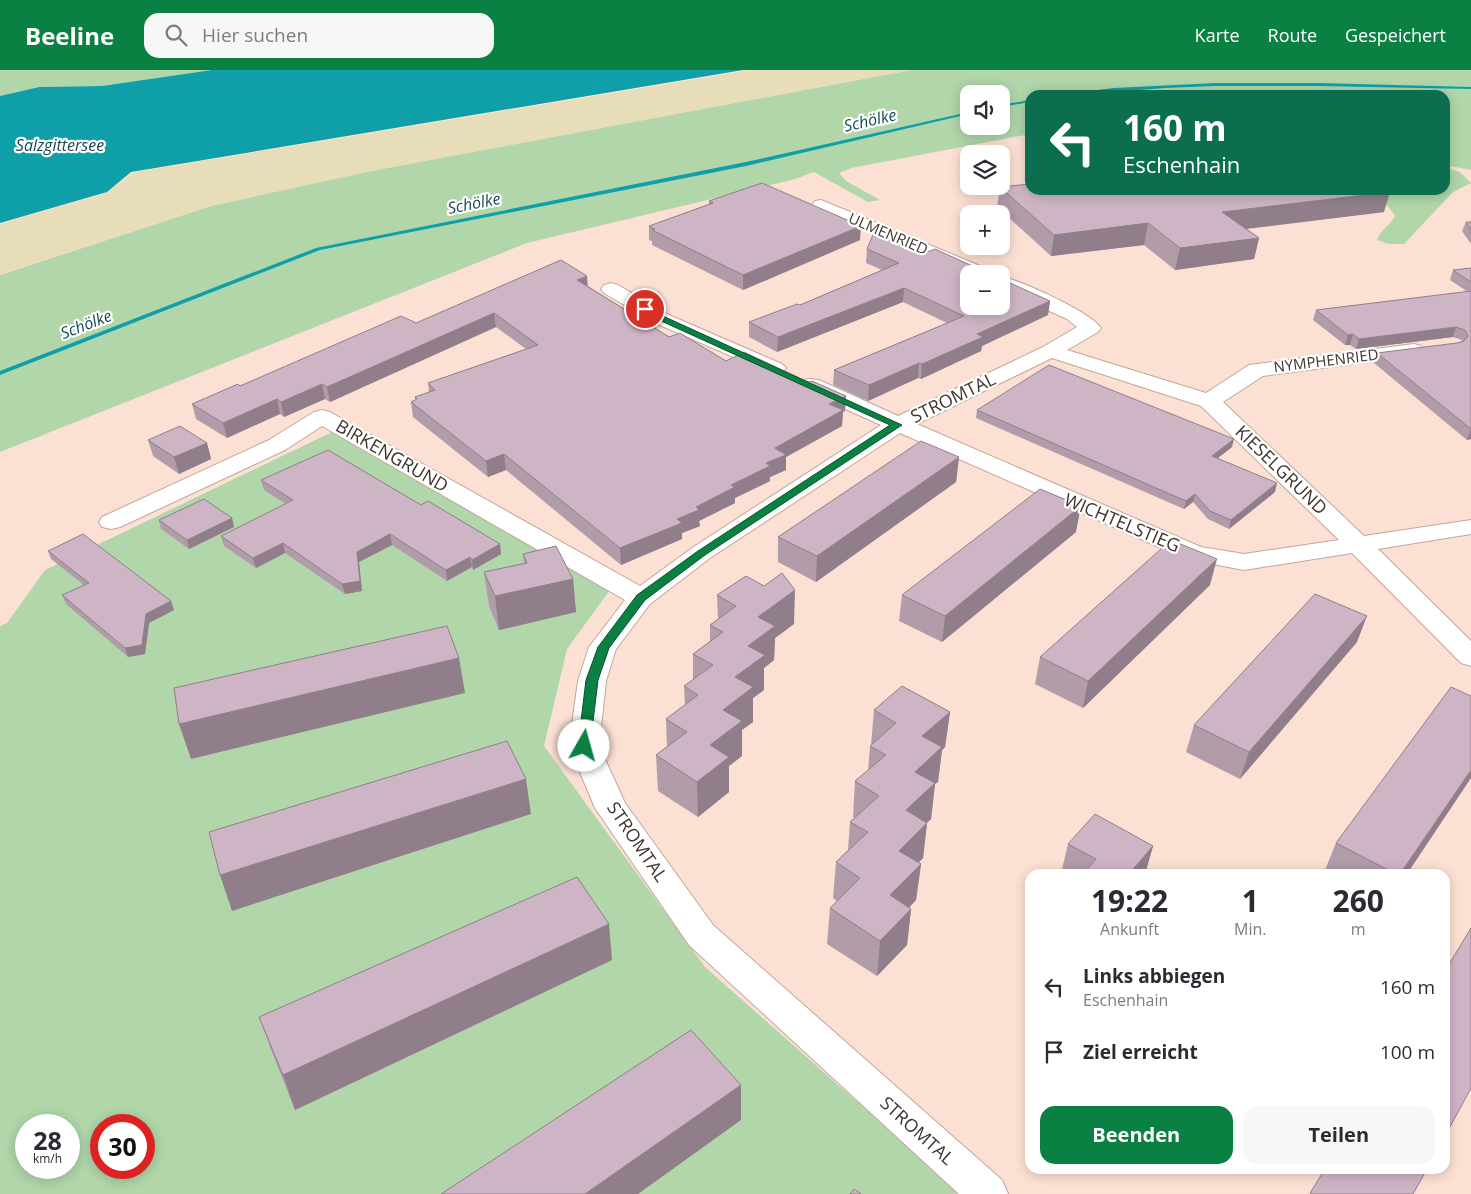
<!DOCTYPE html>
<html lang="de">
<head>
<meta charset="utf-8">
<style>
	:root { --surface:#fff; --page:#f7f7f7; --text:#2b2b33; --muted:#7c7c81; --accent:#0b8043 }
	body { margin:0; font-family:"Open Sans",sans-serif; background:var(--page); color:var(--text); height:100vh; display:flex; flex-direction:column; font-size:19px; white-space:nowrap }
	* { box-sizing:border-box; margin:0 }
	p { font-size:16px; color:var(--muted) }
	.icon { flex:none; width:28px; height:28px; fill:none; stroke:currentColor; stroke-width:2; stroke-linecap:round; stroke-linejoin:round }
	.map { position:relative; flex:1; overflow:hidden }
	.panel { position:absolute; left:1025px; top:799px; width:425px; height:305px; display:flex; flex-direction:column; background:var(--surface); border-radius:15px; box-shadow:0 2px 12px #0003 }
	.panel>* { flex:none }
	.guide { position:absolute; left:1025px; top:20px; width:425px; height:105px; border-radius:15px; box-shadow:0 2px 12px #0003; background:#0b6e4f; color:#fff; overflow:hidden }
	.controls { position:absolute; left:960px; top:15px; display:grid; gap:10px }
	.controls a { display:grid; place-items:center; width:50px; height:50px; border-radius:10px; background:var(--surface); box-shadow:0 2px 12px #0003; font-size:25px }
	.speed { position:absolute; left:15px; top:1044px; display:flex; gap:10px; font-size:25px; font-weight:700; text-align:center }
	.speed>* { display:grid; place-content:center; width:65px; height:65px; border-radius:50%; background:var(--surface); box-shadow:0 2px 12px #0003; line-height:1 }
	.speed small { font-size:12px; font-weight:400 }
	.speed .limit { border:8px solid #d22; background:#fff; color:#111 }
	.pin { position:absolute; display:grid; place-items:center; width:42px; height:42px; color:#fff; margin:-21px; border:2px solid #fff; border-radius:50%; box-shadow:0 1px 5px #0007 }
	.me { position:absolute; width:55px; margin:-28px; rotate:7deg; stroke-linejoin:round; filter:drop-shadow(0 0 4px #0008) }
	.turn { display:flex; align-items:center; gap:18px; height:105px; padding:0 15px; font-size:22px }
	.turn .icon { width:65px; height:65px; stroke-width:2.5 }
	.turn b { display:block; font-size:35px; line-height:42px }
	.eta { display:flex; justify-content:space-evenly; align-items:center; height:85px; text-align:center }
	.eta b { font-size:30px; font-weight:700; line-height:35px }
	.cta { display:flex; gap:10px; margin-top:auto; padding:10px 15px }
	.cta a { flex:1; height:58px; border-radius:15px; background:var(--accent); color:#fff; font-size:20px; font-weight:700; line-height:58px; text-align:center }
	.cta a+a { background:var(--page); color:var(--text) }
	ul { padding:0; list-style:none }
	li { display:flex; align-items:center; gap:15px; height:65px; padding:0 15px }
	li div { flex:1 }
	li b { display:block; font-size:19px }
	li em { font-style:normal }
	header { display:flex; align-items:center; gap:30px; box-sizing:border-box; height:70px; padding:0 25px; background:var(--accent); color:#fff }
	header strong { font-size:24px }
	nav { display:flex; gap:28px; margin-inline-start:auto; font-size:18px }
	.search { width:350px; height:45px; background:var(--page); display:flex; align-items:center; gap:12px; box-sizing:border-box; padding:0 18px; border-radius:15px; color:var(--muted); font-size:19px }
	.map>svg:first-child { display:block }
	.green { fill:#b0d6aa; fill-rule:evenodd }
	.sand { fill:#e7ddb8 }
	.water { fill:#0e9fa8 }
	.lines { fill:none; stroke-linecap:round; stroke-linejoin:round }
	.stream { fill:#0e9fa8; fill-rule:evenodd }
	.minor-casing { stroke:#c1a79a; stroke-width:2 }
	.minor { fill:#fff; fill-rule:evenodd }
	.wall { fill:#b19ca9 }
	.shaded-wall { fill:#907f8a }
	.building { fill:#ceb5c5; stroke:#907f8a }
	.route { fill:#0b8043; stroke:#07532c }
	.labels { text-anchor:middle; stroke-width:4.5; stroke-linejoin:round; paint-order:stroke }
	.far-street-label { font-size:15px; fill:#3f352f; stroke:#fff }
	.far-water-label { font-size:16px; font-style:italic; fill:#14494d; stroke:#fff }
	.street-label { font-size:18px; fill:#3f352f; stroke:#fff }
</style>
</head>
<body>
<header>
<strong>Beeline</strong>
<div class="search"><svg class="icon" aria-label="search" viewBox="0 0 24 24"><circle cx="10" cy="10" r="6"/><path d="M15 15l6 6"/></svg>Hier suchen</div>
<nav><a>Karte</a><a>Route</a><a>Gespeichert</a></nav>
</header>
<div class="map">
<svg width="1471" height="1124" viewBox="0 0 1471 1124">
	<rect width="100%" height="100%" fill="#fce0d3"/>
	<g class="green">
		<path d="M0,0H212L102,16L39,17L0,26Z"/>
		<path d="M911,0H1471V100L1445,95V25H1030V64L851,98L839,103L846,111L880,130L868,132L814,102L795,109L527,173L0,382V205L211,136L366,102ZM969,24H1001V56H969Z"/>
		<path d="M1445,97L1460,102L1471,113L1453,122L1404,174H1389L1377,170C1380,160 1390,156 1395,146L1385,132L1387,120H1445Z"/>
		<path d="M332,362L610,520L567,579L544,676L705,897L961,1124H0V556L7,553L45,500ZM26,1055H69V1098H26ZM101,1055H144V1098H101Z"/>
	</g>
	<path class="sand" d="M751,0H910L366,102L211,136L0,204V154L104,124L135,102Z"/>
	<path class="water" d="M212,0H743L131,102L107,122L0,153V26L39,17L102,16Z"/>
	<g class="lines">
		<g class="stream">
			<path d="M1216,13H1318L1471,17V19L1318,16H1216L1165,18L1076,25H1061L1063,24L1114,18Z"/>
			<path d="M1030,30V32L1001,37V35Z"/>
			<path d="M969,42V44L746,96L320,180L0,305V301L316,178L746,92Z"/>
		</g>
		<g class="minor-casing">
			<g id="minor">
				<path d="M821,130L990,200L992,204L969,205L815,139L812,135L815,131Z"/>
				<path d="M1001,206C1023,212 1089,241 1101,258L1098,262L1067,280L1206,323L1249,295L1257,294L1414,274L1421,276L1424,280L1421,284L1414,286L1263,306L1223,332L1364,466L1471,450V464L1378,479L1471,571V596L1461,593L1352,483L1244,500L1186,489L900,363L710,488L650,534L616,579L606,611L599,676L625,733L713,855L1002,1110L1008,1124H959L689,875L595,738L569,676L578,611L589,577L625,530L322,356L285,380L120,457L111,459L102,457L99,452L102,447L269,370L314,342L322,340L330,342L640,516L692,478L881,355L803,320L800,315L803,310L811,309L819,310L898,346L1043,277L1077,257L1067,249L1001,219ZM1052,288L1201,336L1339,470L1244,484L1201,477L917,354Z"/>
				<path d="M611,213L618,215L669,245L782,294L786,298L782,302L775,304L768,302L655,253L604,223L601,219L604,215Z"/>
			</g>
		</g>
		<use href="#minor" class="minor"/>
	</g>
	<g class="wall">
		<path d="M1000,117L1384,142L1247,159L1259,168L1254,189L1175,200L1144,175L1051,186L997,137Z"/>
		<path d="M709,131L860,170L743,220L652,175V171L649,170V156L709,134Z"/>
		<path d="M1466,152H1471V174L1462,161Z"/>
		<path d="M867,179L927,182L1050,231L1048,245L982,276L981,281L921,309L918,308L868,331L833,315L834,300L947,253L903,232L777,282L749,267V252L800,235L882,200L866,193Z"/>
		<path d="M1471,198V369L1467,370L1374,293L1377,283L1457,273L1462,271V270L1453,267L1356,279L1350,275H1345L1313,250L1316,240L1468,222L1450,210L1453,200Z"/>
		<path d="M588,216L669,267L726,291L808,312L846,326L845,341L843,342L842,356L786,387V400L770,407V411L735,428V433L699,451L700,456L682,463V469L621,495L506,400L488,407L413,347L411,332L415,330V327L429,322L428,313L526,279L496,257L330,332L325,329L284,347L280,344L227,368L196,349L192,334L240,316L416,253Z"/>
		<path d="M977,340L1232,377L1218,388L1275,422L1229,459L1208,449L1193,432L1184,439L976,348Z"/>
		<path d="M148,370L207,373L211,389L179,404L153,386Z"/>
		<path d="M959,387L956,412L816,512L778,492V467Z"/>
		<path d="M261,410L500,474L501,484L473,500L472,497L447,511L392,475L359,492L362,521L345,524L285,483L256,498L224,476L221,466L286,434L264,420Z"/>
		<path d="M232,448L234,457L189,479L161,459L159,450Z"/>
		<path d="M1076,462L942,572L899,551L902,525Z"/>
		<path d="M48,481L174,540L149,553L145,584L128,587L66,534L62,525L84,515L51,489Z"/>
		<path d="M523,484L573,509L576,542L499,560L489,536L484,502L524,493Z"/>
		<path d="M1210,515L1083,638L1035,614L1040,587Z"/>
		<path d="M717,525L794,554L775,568L774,590L764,598V620L753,628V652L742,660V686L729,696V722L698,747L658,721L656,685L667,677L666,649L685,635L684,616L693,610V584L710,571V555L718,549Z"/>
		<path d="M1357,572L1240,709L1186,682L1194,655Z"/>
		<path d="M874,640L950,642L945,677L942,680L938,712L935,714L931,749L927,753L923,788L918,793L921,794L916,830L909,838L911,839L907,875L877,906L827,874L830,838L837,831L833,828L836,792L848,780L850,752L855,748L853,747L855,711L868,701L870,676L871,675Z"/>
		<path d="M1336,773L1407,804H1332L1325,800Z"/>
		<path d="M1068,774L1153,776L1145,804H1061Z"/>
		<path d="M612,890L295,1040L272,982L259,947Z"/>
	</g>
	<g class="shaded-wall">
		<path d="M1390,122L1384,142L1218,162L1222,142Z"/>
		<path d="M1148,153L1144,175L1051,186L1054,165Z"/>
		<path d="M861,156L860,170L743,220V205Z"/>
		<path d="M1259,168L1254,189L1175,200L1180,178Z"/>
		<path d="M587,206L588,220L577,210Z"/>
		<path d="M904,218L903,232L777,282L778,267Z"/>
		<path d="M1050,231L1048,245L982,276L981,281L921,309L922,294L977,264Z"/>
		<path d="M494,243L496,257L330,332L327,317Z"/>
		<path d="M1456,257L1453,267L1356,279L1359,269Z"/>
		<path d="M1353,264L1350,275H1345L1348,265Z"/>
		<path d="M919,293L918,308L868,331L869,315Z"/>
		<path d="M322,314L325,329L284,347L281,332Z"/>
		<path d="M846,326L845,341L843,342L842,356L786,387V400L770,407V411L735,428V433L699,451L700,456L682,463V469L621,495L620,478L677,449L766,393L775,378L829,334Z"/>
		<path d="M277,329L280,344L227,368L223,353Z"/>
		<path d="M1471,359V369L1467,370Z"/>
		<path d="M1234,369L1232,377L1210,394L1212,386Z"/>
		<path d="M207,373L211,389L179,404L174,387Z"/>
		<path d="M504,384L506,400L488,407L486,391Z"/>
		<path d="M959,387L956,412L816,512L817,486Z"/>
		<path d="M1277,413L1275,422L1229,459L1231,450Z"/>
		<path d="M1195,424L1193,432L1184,439L1186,431Z"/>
		<path d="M1081,436L1076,462L942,572L945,546Z"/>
		<path d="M232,448L234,457L189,479L187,470Z"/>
		<path d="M390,464L392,475L359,492L362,521L345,524L342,514L357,482Z"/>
		<path d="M283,473L285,483L256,498L253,488Z"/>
		<path d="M500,474L501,484L473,500L472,490Z"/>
		<path d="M470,487L472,497L447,511L446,500Z"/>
		<path d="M1217,489L1210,515L1083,638L1088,611Z"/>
		<path d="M573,509L576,542L499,560L495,526Z"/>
		<path d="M795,520L794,554L775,568L774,590L764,598V620L753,628V652L742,660V686L729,696V722L698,747L697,712L758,547Z"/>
		<path d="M171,531L174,540L149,553L145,584L128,587L125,578L146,544Z"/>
		<path d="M1367,546L1357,572L1240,709L1249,682Z"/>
		<path d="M459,588L465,623L191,689L179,654Z"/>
		<path d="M950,642L945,677L942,680L938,712L935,714L931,749L902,776L906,740L922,666Z"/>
		<path d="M1471,700V708L1407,804H1400Z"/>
		<path d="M526,709L531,744L232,841L220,805Z"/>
		<path d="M927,753L923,788L895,816L899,781Z"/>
		<path d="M1153,776L1145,804H1129Z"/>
		<path d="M921,794L916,830L886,861L890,825Z"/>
		<path d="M911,839L907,875L877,906L880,871Z"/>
		<path d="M609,854L612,890L295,1040L283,1005Z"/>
		<path d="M741,1015V1050L638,1124H585Z"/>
	</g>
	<g class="building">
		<path d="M762,113L861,156L743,205L652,160L655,159L649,156L713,133L709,131Z"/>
		<path d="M1030,114V120H1387L1390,122L1222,142L1259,168L1180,178L1148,153L1054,165L1000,117Z"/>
		<path d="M1466,152H1471V160Z"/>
		<path d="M875,160L927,182L935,179L990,204H969V236H1001V209L1050,231L977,264L983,267L922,294L919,293L869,315L834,300L964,246L904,218L778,267L749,252L797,234L800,235L899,193L867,179Z"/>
		<path d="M561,190L587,206L577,210L669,267L680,263L726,291L744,282L808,312L812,311L846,326L829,334L843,340L775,378L786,385L766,393L770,396L731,415L735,417L696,437L699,440L677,449L682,453L620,478L504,384L486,391L411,332L417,329L415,327L435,320L428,313L538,275L494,243L327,317L322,314L281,332L277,329L223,353L192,334L238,314L240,316L401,246L416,253Z"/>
		<path d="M1471,198V212L1453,200Z"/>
		<path d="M1471,221V359L1377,283L1457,273L1464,271L1468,266L1465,260L1456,257L1359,269L1353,264L1348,265L1316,240Z"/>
		<path d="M1049,295L1234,369L1212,386L1277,413L1231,450L1210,441L1195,424L1186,431L977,340Z"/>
		<path d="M180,356L207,373L174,387L148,370Z"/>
		<path d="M921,371L959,387L817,486L778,467Z"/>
		<path d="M328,380L421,435L428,431L500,474L472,490L470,487L446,500L390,464L357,482L360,511L342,514L283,473L253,488L221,466L293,430L261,410Z"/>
		<path d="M1040,419L1081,436L945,546L902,525Z"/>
		<path d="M204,429L232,448L187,470L159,450Z"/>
		<path d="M83,464L171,531L146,544L142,575L125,578L62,525L89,513L48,481Z"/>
		<path d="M1171,470L1217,489L1088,611L1040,587Z"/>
		<path d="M556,476L573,509L495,526L484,502L527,493L523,484Z"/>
		<path d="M782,503L795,520L758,547L775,556L748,576L765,585L735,607L753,617L723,640L742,651L710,675L729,687L697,712L656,685L687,662L666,649L698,625L684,616L713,595L693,584L723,562L710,555L736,536L717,525L746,506L764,516Z"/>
		<path d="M1315,524L1367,546L1249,682L1194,655Z"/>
		<path d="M447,556L459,588L179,654L174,618Z"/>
		<path d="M902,616L950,642L922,666L942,677L915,702L935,713L906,740L927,753L899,781L921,794L890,825L911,839L880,871L830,838L860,808L836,792L868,762L850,752L879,726L855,711L886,685L870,676L896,653L874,640Z"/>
		<path d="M1451,617L1471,626V700L1400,804H1396L1336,773Z"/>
		<path d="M507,671L526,709L220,805L209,762Z"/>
		<path d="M1095,744L1153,776L1129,804H1083L1096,789L1068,774Z"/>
		<path d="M577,807L609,854L283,1005L259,947Z"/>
		<path d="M1471,858V1018L1445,1066V901Z"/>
		<path d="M691,960L741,1015L585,1124H441Z"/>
		<path d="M1325,1099H1427L1413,1124H1312L1310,1123Z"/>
		<path d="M854,1119L861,1124H850Z"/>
	</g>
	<path class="route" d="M642,237H648L665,247L902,355L705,485L645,530L609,578L598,610L590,676L584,680L578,676L586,610L598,577L637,525L698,481L890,355L659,250L642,240Z"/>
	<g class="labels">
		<g class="far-street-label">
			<text transform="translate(888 164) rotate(23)" y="5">ULMENRIED</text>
			<text transform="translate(1326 291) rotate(-7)" y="5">NYMPHENRIED</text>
		</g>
		<g class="far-water-label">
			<text transform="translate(870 50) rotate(-13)" y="6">Schölke</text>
			<text x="60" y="81">Salzgittersee</text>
			<text transform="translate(474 133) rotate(-11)" y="6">Schölke</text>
			<text transform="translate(86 254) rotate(-21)" y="6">Schölke</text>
		</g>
		<g class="street-label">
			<text transform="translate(953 328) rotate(-26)" y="6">STROMTAL</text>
			<text transform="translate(392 386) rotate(30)" y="6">BIRKENGRUND</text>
			<text transform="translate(1281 400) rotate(44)" y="6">KIESELGRUND</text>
			<text transform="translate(1122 453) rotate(23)" y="6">WICHTELSTIEG</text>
			<text transform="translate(637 772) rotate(56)" y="6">STROMTAL</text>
			<text transform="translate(917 1061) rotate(42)" y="6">STROMTAL</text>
		</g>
	</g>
</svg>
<div class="controls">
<a><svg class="icon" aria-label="sound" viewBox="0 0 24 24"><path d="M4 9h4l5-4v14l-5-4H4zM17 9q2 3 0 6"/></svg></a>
<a><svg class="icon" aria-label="layers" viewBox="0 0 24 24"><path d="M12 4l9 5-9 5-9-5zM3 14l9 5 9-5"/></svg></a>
<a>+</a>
<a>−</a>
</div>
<div class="speed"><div>28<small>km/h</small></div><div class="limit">30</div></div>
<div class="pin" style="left:645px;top:239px;background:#d93025"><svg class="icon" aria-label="arrive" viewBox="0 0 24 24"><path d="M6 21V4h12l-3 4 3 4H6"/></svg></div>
<svg class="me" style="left:584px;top:676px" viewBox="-20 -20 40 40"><circle r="19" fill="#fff"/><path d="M0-13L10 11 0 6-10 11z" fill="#0b8043"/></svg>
<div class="guide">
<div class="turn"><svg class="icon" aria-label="left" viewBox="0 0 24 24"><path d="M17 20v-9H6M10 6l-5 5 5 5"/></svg><div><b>160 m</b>Eschenhain</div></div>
</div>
<section class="panel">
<div class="eta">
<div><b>19:22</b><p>Ankunft</p></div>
<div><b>1</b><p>Min.</p></div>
<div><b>260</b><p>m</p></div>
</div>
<ul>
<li><svg class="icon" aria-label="left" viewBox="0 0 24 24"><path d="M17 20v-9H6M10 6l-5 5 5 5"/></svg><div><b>Links abbiegen</b><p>Eschenhain</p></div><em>160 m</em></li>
<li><svg class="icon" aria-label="arrive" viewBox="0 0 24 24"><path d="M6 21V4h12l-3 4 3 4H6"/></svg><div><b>Ziel erreicht</b></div><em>100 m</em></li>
</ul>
<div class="cta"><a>Beenden</a><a>Teilen</a></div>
</section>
</div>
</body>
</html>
